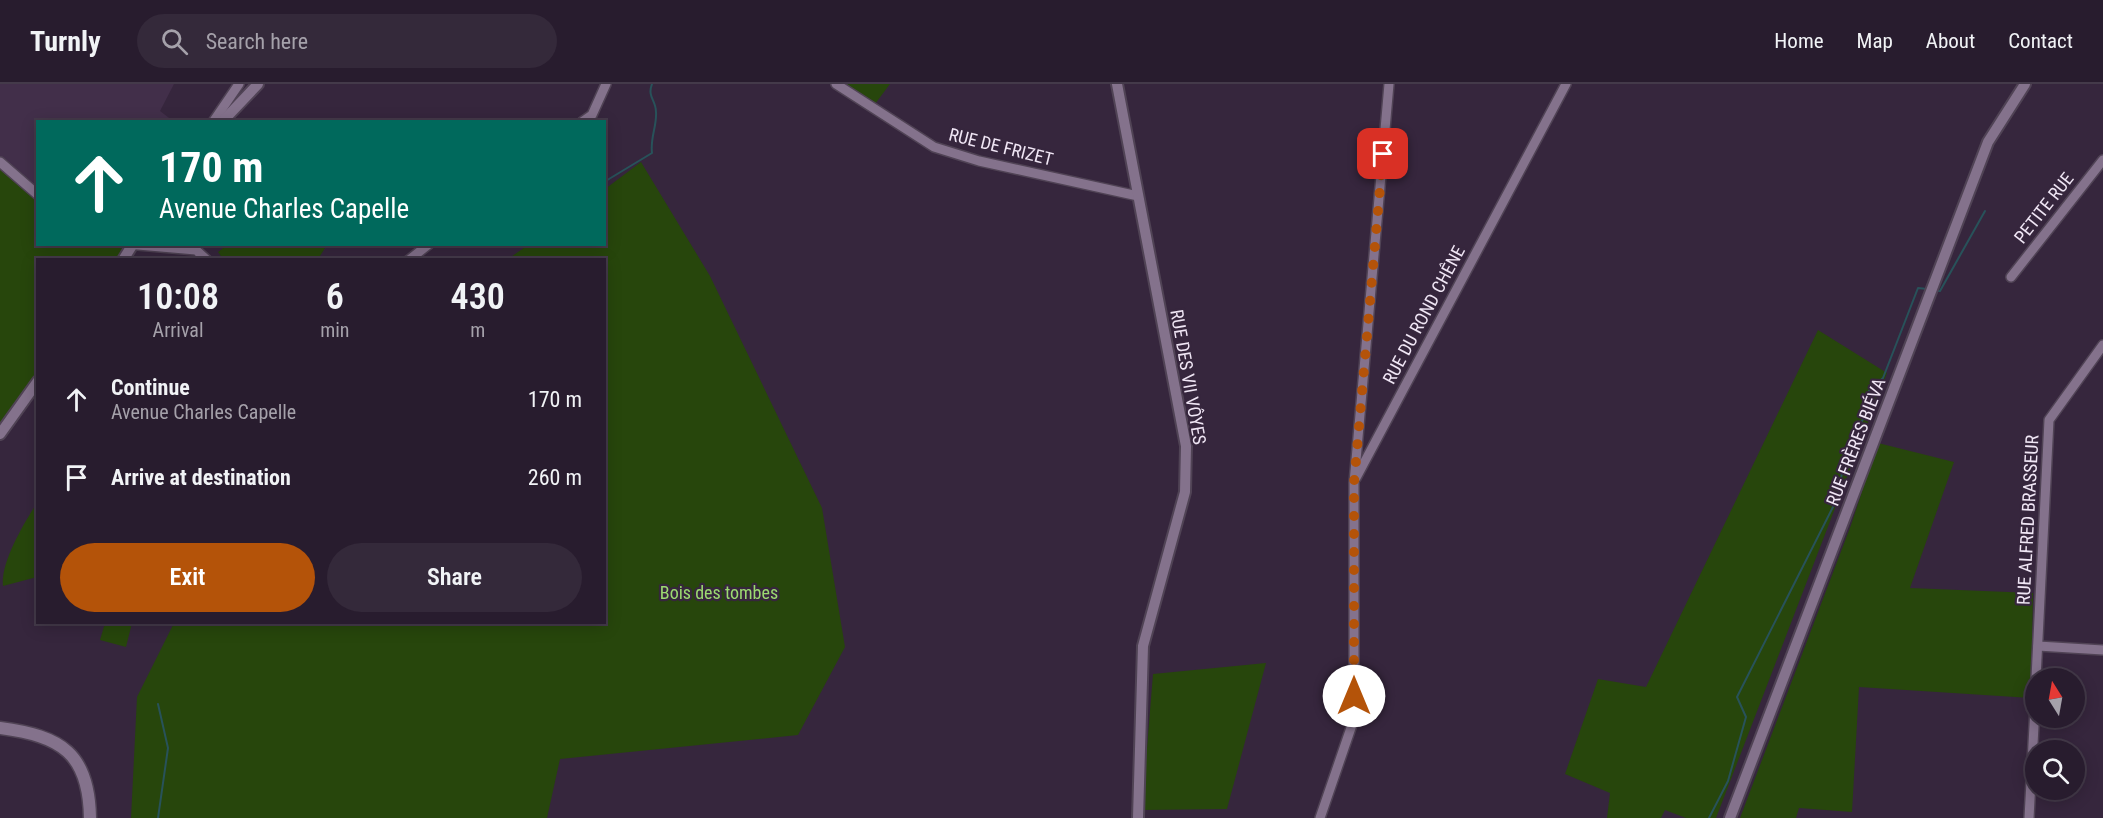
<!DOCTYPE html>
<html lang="en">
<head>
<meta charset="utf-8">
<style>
	:root { --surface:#281c2e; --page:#34293a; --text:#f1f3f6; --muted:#a5a1aa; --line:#443a4a; --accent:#b45309 }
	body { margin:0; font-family:"Roboto Condensed",sans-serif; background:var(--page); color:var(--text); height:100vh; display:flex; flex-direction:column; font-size:22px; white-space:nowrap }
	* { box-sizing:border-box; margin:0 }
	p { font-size:20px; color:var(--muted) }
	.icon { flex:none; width:33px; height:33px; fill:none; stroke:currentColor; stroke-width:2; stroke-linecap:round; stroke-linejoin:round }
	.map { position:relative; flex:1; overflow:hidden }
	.side { position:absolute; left:36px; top:174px; width:570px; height:366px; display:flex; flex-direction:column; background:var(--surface); border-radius:0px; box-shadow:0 3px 15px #0003,0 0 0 2px var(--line) }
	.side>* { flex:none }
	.guide { position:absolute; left:36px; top:36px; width:570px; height:126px; border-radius:0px; box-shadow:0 3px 15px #0003,0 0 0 2px var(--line); background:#00695c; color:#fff; overflow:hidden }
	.needle { width:39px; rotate:349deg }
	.buttons { position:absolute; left:2025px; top:584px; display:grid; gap:12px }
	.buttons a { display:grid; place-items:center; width:60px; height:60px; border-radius:50%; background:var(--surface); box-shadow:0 3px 15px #0003,0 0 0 2px var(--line); font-size:30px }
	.pin { position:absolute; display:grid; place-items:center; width:51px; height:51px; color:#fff; margin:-26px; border-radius:12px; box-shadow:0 3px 9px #0006 }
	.me { position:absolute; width:66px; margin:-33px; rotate:0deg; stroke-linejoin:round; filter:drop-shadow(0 0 4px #0008) }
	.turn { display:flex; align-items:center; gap:21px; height:126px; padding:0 24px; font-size:27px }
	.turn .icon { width:78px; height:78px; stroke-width:2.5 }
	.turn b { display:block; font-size:42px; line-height:51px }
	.eta { display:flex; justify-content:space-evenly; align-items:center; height:102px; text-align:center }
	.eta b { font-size:36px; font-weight:600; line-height:42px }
	.button { display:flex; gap:12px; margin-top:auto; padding:12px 24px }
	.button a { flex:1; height:69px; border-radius:36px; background:var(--accent); color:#fff; font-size:24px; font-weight:600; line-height:69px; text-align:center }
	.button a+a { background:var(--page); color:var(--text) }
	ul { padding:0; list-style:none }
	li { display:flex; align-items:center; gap:18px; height:78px; padding:0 24px }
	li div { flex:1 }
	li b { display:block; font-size:22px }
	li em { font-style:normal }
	header { display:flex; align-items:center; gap:36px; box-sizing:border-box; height:84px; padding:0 30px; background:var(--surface); border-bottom:2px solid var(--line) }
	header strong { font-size:28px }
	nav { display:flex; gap:33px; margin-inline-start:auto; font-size:21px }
	.search { width:420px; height:54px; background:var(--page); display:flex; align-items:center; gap:15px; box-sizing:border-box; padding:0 21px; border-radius:33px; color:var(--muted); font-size:22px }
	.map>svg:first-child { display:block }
	.built { fill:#422f4a }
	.green { fill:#27460c }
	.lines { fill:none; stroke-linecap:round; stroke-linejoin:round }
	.stream { stroke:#28525a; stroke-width:2 }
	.minor-casing { stroke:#504355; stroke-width:12 }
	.tertiary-casing { stroke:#504355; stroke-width:14 }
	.secondary-casing { stroke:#504355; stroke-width:15 }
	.minor { stroke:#84728c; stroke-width:9 }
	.tertiary { stroke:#84728c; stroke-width:10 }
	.secondary { stroke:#84728c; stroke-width:12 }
	.route { stroke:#b45309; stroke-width:10; stroke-dasharray:0 18 }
	.labels { text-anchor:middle; stroke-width:4.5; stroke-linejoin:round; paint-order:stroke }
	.street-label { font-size:18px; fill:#f0e6f5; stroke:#36263d }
	.park-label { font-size:18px; fill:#9cda71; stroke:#36263d }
</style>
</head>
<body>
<header>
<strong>Turnly</strong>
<div class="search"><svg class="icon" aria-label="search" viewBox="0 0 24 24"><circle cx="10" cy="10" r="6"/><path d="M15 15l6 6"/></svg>Search here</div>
<nav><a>Home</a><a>Map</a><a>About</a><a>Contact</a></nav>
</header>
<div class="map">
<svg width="2103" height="734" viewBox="0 0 2103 734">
	<rect width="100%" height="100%" fill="#36263d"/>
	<path class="built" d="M0,0H174L160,27L173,37L38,38L37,104L0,72Z"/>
	<g class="green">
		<path d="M844,0H890L875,20Z"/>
		<path d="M641,78L710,192L822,424L845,563L798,651L560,675L547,734H131L137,613L174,539L604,538V176L508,175L528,161L604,160L605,105Z"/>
		<path d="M0,81L37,115L38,160L111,161L123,165L124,171L120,175L38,176L37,291L0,344Z"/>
		<path d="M227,161V160L327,161L318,175H223L218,168Z"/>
		<path d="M1818,246L1887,289L1716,734H1686L1665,726L1661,734H1607L1610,709L1565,690L1598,595L1646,603Z"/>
		<path d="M1878,359L1954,378L1910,504L2033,509L2031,614L1859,603L1852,728L1799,724L1796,734H1740L1851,441Z"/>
		<path d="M37,419V493L3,502C0,479 24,439 37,419Z"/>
		<path d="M105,539H132L126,563L100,556Z"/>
		<path d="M1266,579L1227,725L1142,726L1153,590Z"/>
	</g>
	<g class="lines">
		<g class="stream">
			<path d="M604,98L652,69C650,54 657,42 656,28C656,16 647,13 652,0"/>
			<path d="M1936,207H1940L1985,127"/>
			<path d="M158,734L168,664L158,620"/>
			<path d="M1709,734L1728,697L1746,633L1737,613L1838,413L1846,364L1869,325V307L1883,294L1918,204L1927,205"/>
		</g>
		<g class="minor-casing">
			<g id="minor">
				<path d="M836,0L934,63L979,77L1138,112"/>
				<path d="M213,38L239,0"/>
				<path d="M582,38L592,31L606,0"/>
				<path d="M0,78L38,111"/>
				<path d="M126,160L196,166L207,176"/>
				<path d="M409,176L429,160"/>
				<path d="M2011,193L2103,76"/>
				<path d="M1356,394L1566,0"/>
				<path d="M2038,562L2103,566"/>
				<path d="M2036,594L2049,336L2103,261"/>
				<path d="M1320,734L1354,635V399L1389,0"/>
				<path d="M2029,734L2036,605"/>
			</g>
		</g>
		<g class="tertiary-casing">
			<g id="tertiary">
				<path d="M1117,0L1186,362L1185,408L1143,562L1138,734"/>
				<path d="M222,38L258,0"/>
				<path d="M123,176L133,160"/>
				<path d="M0,350L38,297"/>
				<path d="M1730,734L1988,58L2025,0"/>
			</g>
		</g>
		<g class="secondary-casing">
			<path id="secondary" d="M0,644C61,652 89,669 90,734"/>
		</g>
		<use href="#minor" class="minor"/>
		<use href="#tertiary" class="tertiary"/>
		<use href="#secondary" class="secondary"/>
	</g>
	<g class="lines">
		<path class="route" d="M1354,612V399L1383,70"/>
	</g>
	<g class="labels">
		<g class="street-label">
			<text transform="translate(1001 63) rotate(14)" y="6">RUE DE FRIZET</text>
			<text transform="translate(2044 124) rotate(-52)" y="6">PETITE RUE</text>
			<text transform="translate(1424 231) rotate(-62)" y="6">RUE DU ROND CHÊNE</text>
			<text transform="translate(1188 293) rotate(80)" y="6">RUE DES VII VÔYES</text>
			<text transform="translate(1856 358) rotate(-69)" y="6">RUE FRÈRES BIÉVA</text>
			<text transform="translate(2028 436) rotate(-87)" y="6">RUE ALFRED BRASSEUR</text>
		</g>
		<g class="park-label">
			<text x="719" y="515">Bois des tombes</text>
		</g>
	</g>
</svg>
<div class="buttons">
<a><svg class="needle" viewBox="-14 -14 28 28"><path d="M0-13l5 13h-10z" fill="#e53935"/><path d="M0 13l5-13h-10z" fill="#a5a1aa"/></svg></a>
<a><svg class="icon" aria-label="search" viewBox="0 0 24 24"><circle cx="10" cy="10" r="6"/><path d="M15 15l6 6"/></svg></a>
</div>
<div class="pin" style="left:1383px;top:70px;background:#d93025"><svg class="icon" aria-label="arrive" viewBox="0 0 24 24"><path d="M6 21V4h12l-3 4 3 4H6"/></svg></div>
<svg class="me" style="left:1354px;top:612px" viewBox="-20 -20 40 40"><circle r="19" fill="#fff"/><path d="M0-13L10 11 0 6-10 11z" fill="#b45309"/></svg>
<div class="guide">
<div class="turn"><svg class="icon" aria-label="ahead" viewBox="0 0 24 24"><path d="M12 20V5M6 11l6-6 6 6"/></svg><div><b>170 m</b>Avenue Charles Capelle</div></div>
</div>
<section class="side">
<div class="eta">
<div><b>10:08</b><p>Arrival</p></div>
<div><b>6</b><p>min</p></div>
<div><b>430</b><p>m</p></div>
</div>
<ul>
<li><svg class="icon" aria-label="ahead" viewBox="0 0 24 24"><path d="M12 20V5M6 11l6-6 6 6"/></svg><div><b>Continue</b><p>Avenue Charles Capelle</p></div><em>170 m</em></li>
<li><svg class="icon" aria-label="arrive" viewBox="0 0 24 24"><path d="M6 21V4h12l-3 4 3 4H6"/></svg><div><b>Arrive at destination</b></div><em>260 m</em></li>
</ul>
<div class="button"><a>Exit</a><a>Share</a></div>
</section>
</div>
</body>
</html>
